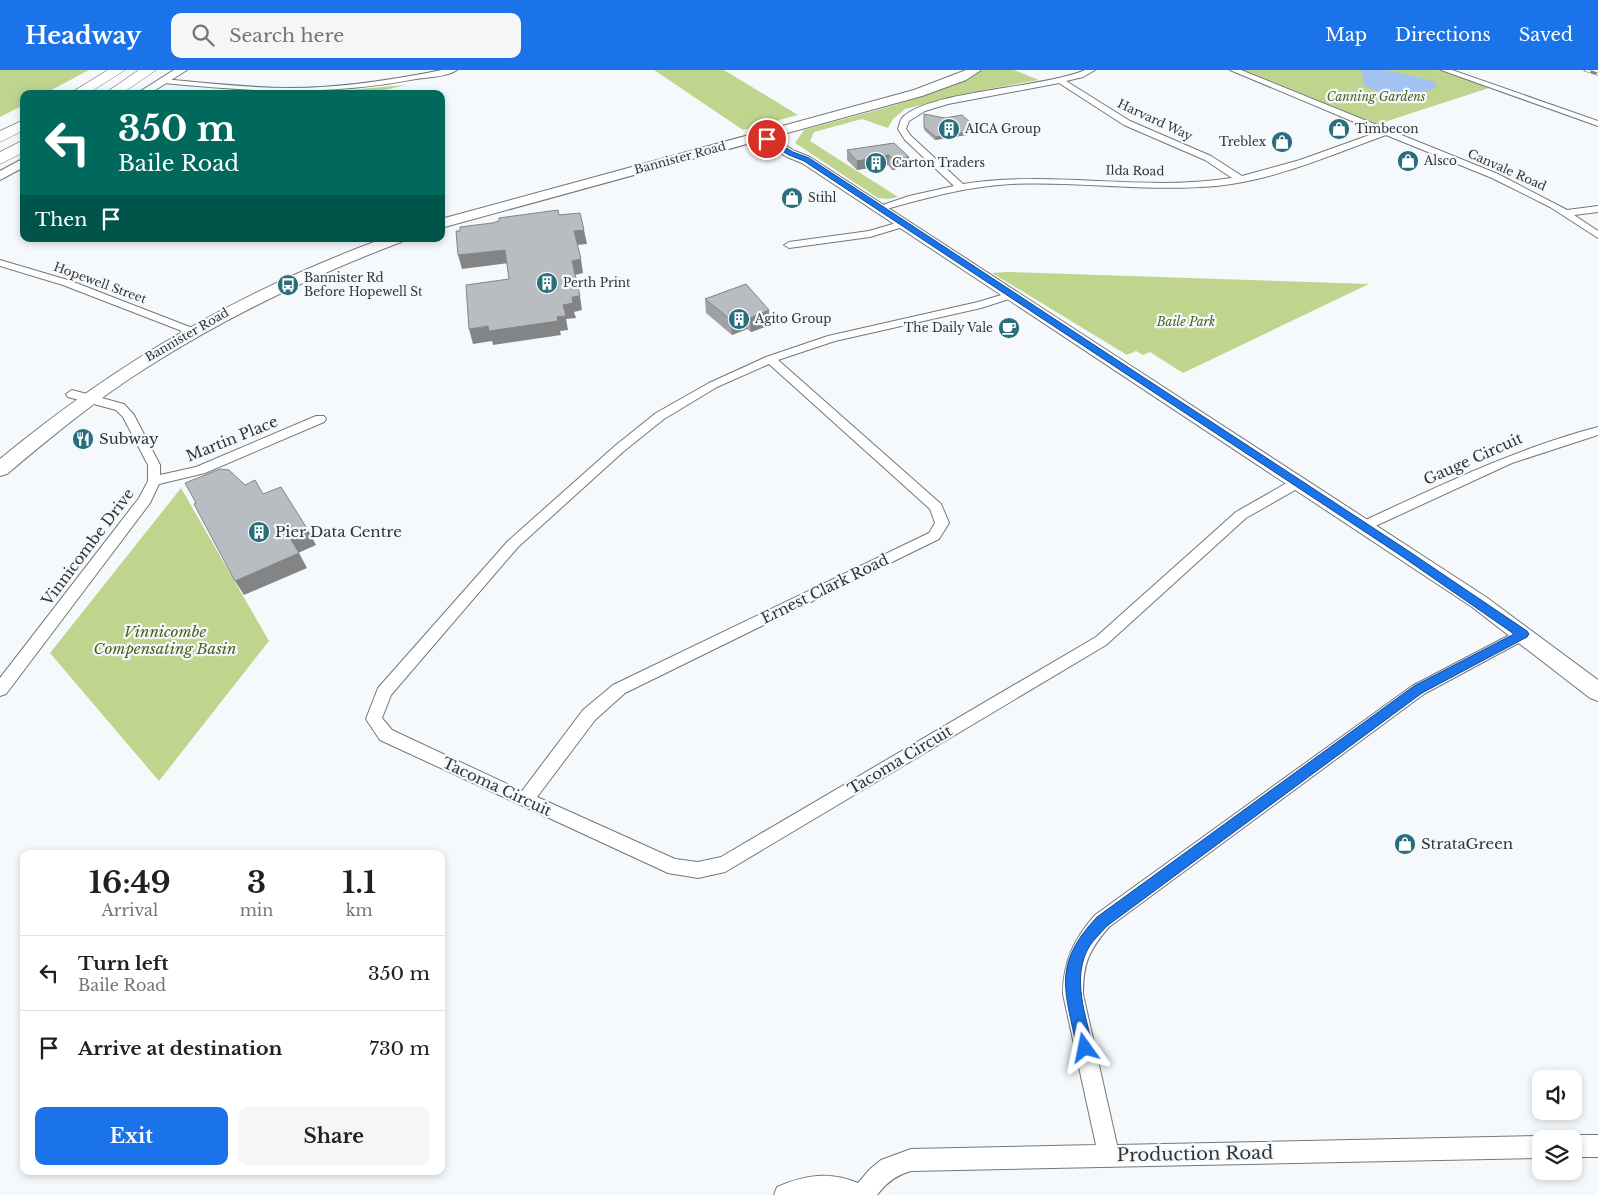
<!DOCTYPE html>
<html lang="en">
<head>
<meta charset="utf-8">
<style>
	:root { --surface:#fff; --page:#f6f6f6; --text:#202124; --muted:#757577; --line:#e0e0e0; --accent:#1a73e8 }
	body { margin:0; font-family:"Libre Baskerville",serif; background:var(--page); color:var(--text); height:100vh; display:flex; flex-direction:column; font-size:19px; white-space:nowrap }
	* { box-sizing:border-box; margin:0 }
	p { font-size:16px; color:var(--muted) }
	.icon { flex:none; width:28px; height:28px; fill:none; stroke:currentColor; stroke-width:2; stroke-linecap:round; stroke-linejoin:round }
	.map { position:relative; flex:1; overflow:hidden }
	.drawer { position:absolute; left:20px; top:780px; width:425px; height:325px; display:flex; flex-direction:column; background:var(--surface); border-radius:10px; box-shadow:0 2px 8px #0003 }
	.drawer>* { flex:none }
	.hud { position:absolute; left:20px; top:20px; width:425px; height:152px; border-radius:10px; box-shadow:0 2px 8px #0003; background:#00695c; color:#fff; overflow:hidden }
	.tools { position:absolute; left:1532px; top:1000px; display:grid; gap:10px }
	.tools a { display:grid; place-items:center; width:50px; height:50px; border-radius:10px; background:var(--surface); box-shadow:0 2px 8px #0003; font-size:25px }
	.pin { position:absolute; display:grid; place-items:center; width:42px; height:42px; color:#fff; margin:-21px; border:2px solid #fff; border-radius:50%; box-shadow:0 1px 5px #0007 }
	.me { position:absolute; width:55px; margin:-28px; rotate:348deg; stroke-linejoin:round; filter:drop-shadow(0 0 4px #0008) }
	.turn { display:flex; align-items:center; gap:18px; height:105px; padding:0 15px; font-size:22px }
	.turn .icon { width:65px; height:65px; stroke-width:2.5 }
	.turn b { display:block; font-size:35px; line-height:42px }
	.then { display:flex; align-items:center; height:48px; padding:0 15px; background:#0003; gap:10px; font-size:19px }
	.eta { display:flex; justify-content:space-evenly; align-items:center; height:85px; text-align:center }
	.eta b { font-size:30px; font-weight:700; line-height:35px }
	.button { display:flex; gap:10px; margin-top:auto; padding:10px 15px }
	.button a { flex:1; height:58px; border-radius:10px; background:var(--accent); color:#fff; font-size:20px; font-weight:700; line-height:58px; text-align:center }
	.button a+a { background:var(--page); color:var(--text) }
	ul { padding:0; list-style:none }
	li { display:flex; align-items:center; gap:15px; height:75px; padding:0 15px; border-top:1px solid var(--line) }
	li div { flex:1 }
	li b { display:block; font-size:19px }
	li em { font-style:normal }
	header { display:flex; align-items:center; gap:30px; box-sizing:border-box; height:70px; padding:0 25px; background:var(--accent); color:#fff }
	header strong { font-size:24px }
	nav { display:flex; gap:28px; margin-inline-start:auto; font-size:18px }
	.search { width:350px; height:45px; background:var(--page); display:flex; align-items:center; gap:12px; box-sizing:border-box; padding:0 18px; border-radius:10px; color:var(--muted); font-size:19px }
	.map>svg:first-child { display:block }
	.green { fill:#bfd58e }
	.water { fill:#a2c2f1 }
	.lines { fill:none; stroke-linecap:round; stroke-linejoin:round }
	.street-casing { stroke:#74777a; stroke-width:2 }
	.secondary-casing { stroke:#74777a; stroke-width:2 }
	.primary-casing { stroke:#74777a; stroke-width:2 }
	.highway-casing { stroke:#74777a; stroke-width:1 }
	.street { fill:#fff; fill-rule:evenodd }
	.secondary { fill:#fff; fill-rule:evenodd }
	.primary { fill:#fff; fill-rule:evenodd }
	.highway { fill:#fff; fill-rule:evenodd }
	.rail-casing { stroke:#7f8284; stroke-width:3 }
	.rail { stroke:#f5f9fc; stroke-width:2; stroke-dasharray:6; stroke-linecap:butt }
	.wall { fill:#9fa2a5 }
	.shaded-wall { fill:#828486 }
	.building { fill:#b9bcc0; stroke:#828486 }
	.route { fill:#1a73e8; stroke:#114b97 }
	.labels { text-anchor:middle; stroke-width:4.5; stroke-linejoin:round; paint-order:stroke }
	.far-park-label { font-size:12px; font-style:italic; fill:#4d5e1b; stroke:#f5f9fc }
	.far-street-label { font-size:12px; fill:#323435; stroke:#f5f9fc }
	.far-poi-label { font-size:12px; fill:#323435; stroke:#f5f9fc; text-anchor:start }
	.poi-label { font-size:15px; fill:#323435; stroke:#f5f9fc; text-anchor:start }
	.street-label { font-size:15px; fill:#323435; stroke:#f5f9fc }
	.park-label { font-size:15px; font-style:italic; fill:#4d5e1b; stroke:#f5f9fc }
	.near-street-label { font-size:18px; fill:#323435; stroke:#f5f9fc }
</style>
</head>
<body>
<header>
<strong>Headway</strong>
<div class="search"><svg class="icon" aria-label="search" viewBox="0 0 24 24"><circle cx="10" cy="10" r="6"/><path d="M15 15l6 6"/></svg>Search here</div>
<nav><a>Map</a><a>Directions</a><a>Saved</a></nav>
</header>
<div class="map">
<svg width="1598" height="1125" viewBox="0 0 1598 1125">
	<rect width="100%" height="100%" fill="#f5f9fc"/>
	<g class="green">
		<path d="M0,0H89L44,24H24V35L0,47Z"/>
		<path d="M654,0H724L798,45L743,60Z"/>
		<path d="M983,0H1014L1039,10L988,19L905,39L893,49L888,58L862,49L814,62L810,71L898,127L888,129L878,128L795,73L804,60C863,43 928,30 983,0Z"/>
		<path d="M1238,0H1438L1489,18L1375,55Z"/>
		<path d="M406,15L367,24H305Z"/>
		<path d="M1008,202L1369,214L1183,303L1150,282L1143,285L1136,281L1127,285L992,203Z"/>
		<path d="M181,418L269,571L159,711L50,583Z"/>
	</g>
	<path class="water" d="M1361,0H1386L1433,11L1437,15C1432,21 1427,21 1420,23C1397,29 1386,26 1365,16Z"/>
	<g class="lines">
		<g class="street-casing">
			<g id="street">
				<path d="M442,0H457C447,7 428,7 416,9C327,26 254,22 164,13L160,11L164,9C206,13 248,18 290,18C341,18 392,10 442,0Z"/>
				<path d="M1085,0H1095L1083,7L1066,11L1130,51L1211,86L1242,106L1300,90L1378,62L1230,0H1241L1498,104L1567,140L1598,136V142L1574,145L1598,161V168L1550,137L1492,108L1386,65C1331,85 1275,110 1216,116C1148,122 1080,111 1012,114C966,116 923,129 879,141L874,138L909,126L954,116L905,70L898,59C899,56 900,51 902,48C927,21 1044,18 1085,0ZM1059,13L1124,55L1205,90L1232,108C1143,122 1052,100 963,114L911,66L906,59L909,51L925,41L948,34Z"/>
				<path d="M1441,0H1452L1598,51V56Z"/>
				<path d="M903,151L906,152V156L870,167L789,178L784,175L789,172L869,161Z"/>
				<path d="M0,190L71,211L195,259L196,261L191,264L187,263L63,215L0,196Z"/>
				<path d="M1011,222L1016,225L1015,227L981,238L835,271L778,290L941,434L949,453L939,469L625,623L595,650L537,727L675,789L698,792L721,787L1096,567L1236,442L1292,410H1302L1304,413L1302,416L1246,448L1106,575L725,802L698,808L668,803L380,670L366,649L378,618L508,471L616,375L656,343L709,313L766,287L828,266L978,232ZM769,294L930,439L935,453L929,463L613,615L583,640L522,721L392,660L382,648L391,625L518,477L624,381L664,349L717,317Z"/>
				<path d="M72,320L124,334L134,345L160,395V405L196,397L316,346H324L326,349L324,352L205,403L159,414L150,433L6,624L0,626V608L139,428L148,411V395L123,347L116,340L68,327L66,324Z"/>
				<path d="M1598,357V365L1512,393L1369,459H1359L1357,456L1359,453C1437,417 1514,379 1598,357Z"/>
				<path d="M1523,558L1528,560L1531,564L1528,568L1424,624L1109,857C1089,880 1083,893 1083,924L1117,1075L1541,1066L1547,1069H1541V1088L911,1101C896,1105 886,1113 877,1125H774L777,1117C805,1105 829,1101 858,1113L870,1099L881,1090L911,1079L1096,1075L1063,924C1063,892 1074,869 1095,845L1412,616Z"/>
				<path d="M1574,1065H1598V1087H1574V1069H1566Z"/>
			</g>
		</g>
		<g class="secondary-casing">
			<g id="secondary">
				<path d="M174,0H187L149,24H136Z"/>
				<path d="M754,58L795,81L810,87L1486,527L1598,610V631L1590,628L1472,537L802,93L787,87L750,65L748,62L750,59Z"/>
				<path d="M24,88V97L0,110V101Z"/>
			</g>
		</g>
		<g class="primary-casing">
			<g id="primary">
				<path d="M966,0H981L966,10L922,26L441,158V149L914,20Z"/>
				<path d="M382,169H404L401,172C312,206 227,246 146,298C97,329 52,366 7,404L0,406V389C119,291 239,222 382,169Z"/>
			</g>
		</g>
		<g class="highway-casing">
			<g id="highway">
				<path d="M108,0H125L87,24H69Z"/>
				<path d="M139,0H156L121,24H104Z"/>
				<path d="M24,50V60L0,72V61Z"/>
				<path d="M24,70V82L0,94V82Z"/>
			</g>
		</g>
		<use href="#street" class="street"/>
		<use href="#secondary" class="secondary"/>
		<use href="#primary" class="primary"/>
		<use href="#highway" class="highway"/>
		<g class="rail-casing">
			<path id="rail" d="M1585,0L1598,4"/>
		</g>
		<use href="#rail" class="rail"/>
	</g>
	<g class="wall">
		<path d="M924,44L979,63L935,70L924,60Z"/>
		<path d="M847,80L909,87L908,97L892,100L888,95L857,100L847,90Z"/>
		<path d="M746,214L770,255L751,262L747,259L732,265L706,243L705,229Z"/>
	</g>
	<g class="shaded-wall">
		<path d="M979,60V63L935,70L936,67Z"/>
		<path d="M889,85L888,95L857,100V91Z"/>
		<path d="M909,87L908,97L892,100L893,90Z"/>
		<path d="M584,160L587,174L577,175L574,161Z"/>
		<path d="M505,180L509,193L462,199L458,185Z"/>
		<path d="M581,189L583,203L575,205L572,191Z"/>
		<path d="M580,226L582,240L574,242L576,248L566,249L568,260L560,261L561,265L493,275L492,271L473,274L469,259L557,247L563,235L572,227Z"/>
		<path d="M769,240L770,255L751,262L750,248Z"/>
		<path d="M746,245L747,259L732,265L731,250Z"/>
		<path d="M308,460L316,475L298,483L290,468Z"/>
		<path d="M299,483L307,498L244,525L235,511Z"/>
	</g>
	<g class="building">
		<path d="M924,44L945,48L962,45L979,60L936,67L924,57Z"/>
		<path d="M894,73L909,87L893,90L889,85L857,91L847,80Z"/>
		<path d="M558,140L559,145L580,143L584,160L574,161L581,189L572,191L580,226L572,227L573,233L563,235L566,246L557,247L558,251L489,261L488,256L469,259L466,215L509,209L505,180L458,185L456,161H460V157L492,153L499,151V148Z"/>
		<path d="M746,214L769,240L750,248L746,245L731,250L705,229Z"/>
		<path d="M220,399L229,400L245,415L255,410L263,424L281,417L308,460L290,468L299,483L235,511L194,434L196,433L185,413Z"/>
	</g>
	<path class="route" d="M764,68H769L793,82L809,88L1407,480L1527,561L1529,564L1527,567L1422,623L1107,856C1101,863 1094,869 1089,877C1071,908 1086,945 1093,978L1091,984L1085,986L1080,984L1077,978C1065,920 1052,895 1097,847L1414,616L1514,564L1400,485L804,91L789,85L764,70Z"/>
	<defs>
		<g id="building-disc" transform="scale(1.125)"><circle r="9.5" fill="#296e7d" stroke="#f5f9fc"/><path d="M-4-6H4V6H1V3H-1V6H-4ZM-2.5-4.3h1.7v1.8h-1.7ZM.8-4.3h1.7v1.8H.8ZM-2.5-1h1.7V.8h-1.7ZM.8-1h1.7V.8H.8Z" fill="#fff"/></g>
		<g id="shop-disc" transform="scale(1.125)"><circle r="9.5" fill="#296e7d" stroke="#f5f9fc"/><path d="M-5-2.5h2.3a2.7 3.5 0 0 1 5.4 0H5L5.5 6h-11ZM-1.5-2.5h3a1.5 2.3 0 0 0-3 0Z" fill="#fff"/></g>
		<g id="bus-disc" transform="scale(1.125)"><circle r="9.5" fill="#296e7d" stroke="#f5f9fc"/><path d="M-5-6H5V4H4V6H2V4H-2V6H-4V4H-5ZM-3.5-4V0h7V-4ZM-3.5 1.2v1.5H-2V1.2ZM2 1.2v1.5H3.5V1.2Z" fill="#fff"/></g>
		<g id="cafe-disc" transform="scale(1.125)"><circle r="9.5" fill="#296e7d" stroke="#f5f9fc"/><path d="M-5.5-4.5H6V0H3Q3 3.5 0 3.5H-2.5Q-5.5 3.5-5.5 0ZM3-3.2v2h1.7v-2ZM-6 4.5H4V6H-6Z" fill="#fff"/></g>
		<g id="restaurant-disc" transform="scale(1.125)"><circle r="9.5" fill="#296e7d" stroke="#f5f9fc"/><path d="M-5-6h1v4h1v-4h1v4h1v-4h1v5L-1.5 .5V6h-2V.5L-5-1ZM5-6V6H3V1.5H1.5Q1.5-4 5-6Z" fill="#fff"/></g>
	</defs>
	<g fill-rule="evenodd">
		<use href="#building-disc" x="949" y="59"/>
		<use href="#shop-disc" x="1339" y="59"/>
		<use href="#shop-disc" x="1282" y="72"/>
		<use href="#shop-disc" x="1408" y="91"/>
		<use href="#building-disc" x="876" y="93"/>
		<use href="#shop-disc" x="792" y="128"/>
		<use href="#building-disc" x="547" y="213"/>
		<use href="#bus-disc" x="288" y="215"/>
		<use href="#building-disc" x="739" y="249"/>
		<use href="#cafe-disc" x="1009" y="258"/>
		<use href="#restaurant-disc" x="83" y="369"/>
		<use href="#building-disc" x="259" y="462"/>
		<use href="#shop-disc" x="1405" y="774"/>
	</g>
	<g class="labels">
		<g class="far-park-label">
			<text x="1376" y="31">Canning Gardens</text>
			<text x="1186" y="256">Baile Park</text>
		</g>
		<g class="far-street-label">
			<text transform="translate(1155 50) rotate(25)" y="4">Harvard Way</text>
			<text transform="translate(680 88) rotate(-15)" y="4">Bannister Road</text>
			<text transform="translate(1507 100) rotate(24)" y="4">Canvale Road</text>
			<text transform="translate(1135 101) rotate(1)" y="4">Ilda Road</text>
			<text transform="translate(100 213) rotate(20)" y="4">Hopewell Street</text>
			<text transform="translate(187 265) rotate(-30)" y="4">Bannister Road</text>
		</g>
		<g class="far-poi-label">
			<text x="965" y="63">AICA Group</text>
			<text x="1355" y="63">Timbecon</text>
			<text x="1266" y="76" text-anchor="end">Treblex</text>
			<text x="1424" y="95">Alsco</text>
			<text x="892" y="97">Carton Traders</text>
			<text x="808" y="132">Stihl</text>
			<text x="304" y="212">Bannister Rd<tspan x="304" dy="14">Before Hopewell St</tspan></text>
			<text x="563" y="217">Perth Print</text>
			<text x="755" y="253">Agito Group</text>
			<text x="993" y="262" text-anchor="end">The Daily Vale</text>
		</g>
		<g class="poi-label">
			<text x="99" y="374">Subway</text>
			<text x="275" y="467">Pier Data Centre</text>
			<text x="1421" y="779">StrataGreen</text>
		</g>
		<g class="street-label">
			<text transform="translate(232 369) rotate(-22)" y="5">Martin Place</text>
			<text transform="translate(1473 389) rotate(-24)" y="5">Gauge Circuit</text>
			<text transform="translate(88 477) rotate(-53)" y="5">Vinnicombe Drive</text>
			<text transform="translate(825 519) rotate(-26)" y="5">Ernest Clark Road</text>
			<text transform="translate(900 690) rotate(-31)" y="5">Tacoma Circuit</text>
			<text transform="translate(497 717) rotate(25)" y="5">Tacoma Circuit</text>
		</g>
		<g class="park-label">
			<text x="165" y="567">Vinnicombe<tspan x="165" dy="17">Compensating Basin</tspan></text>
		</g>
		<g class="near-street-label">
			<text transform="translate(1195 1084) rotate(-1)" y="6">Production Road</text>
		</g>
	</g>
</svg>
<div class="tools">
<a><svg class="icon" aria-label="sound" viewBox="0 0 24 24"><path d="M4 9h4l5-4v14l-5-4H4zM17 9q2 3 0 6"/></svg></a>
<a><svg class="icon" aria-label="layers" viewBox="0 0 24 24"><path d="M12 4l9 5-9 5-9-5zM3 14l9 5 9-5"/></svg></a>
</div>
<div class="pin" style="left:767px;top:69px;background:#d93025"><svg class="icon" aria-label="arrive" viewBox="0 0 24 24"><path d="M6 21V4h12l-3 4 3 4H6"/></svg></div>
<svg class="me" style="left:1085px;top:978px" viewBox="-20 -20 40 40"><path d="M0-17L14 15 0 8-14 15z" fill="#1a73e8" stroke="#fff" stroke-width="4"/></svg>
<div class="hud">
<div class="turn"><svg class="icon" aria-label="left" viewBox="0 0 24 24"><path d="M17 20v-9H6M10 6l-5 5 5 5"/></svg><div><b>350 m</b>Baile Road</div></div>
<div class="then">Then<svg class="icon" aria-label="arrive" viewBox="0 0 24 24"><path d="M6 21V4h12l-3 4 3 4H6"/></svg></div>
</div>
<section class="drawer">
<div class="eta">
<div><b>16:49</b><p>Arrival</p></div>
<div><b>3</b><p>min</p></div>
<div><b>1.1</b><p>km</p></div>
</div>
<ul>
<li><svg class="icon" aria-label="left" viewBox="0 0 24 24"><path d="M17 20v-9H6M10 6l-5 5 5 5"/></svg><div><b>Turn left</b><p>Baile Road</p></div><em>350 m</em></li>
<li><svg class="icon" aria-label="arrive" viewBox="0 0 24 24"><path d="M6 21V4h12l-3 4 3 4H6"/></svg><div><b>Arrive at destination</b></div><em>730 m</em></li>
</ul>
<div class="button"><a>Exit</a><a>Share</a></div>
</section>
</div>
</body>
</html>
